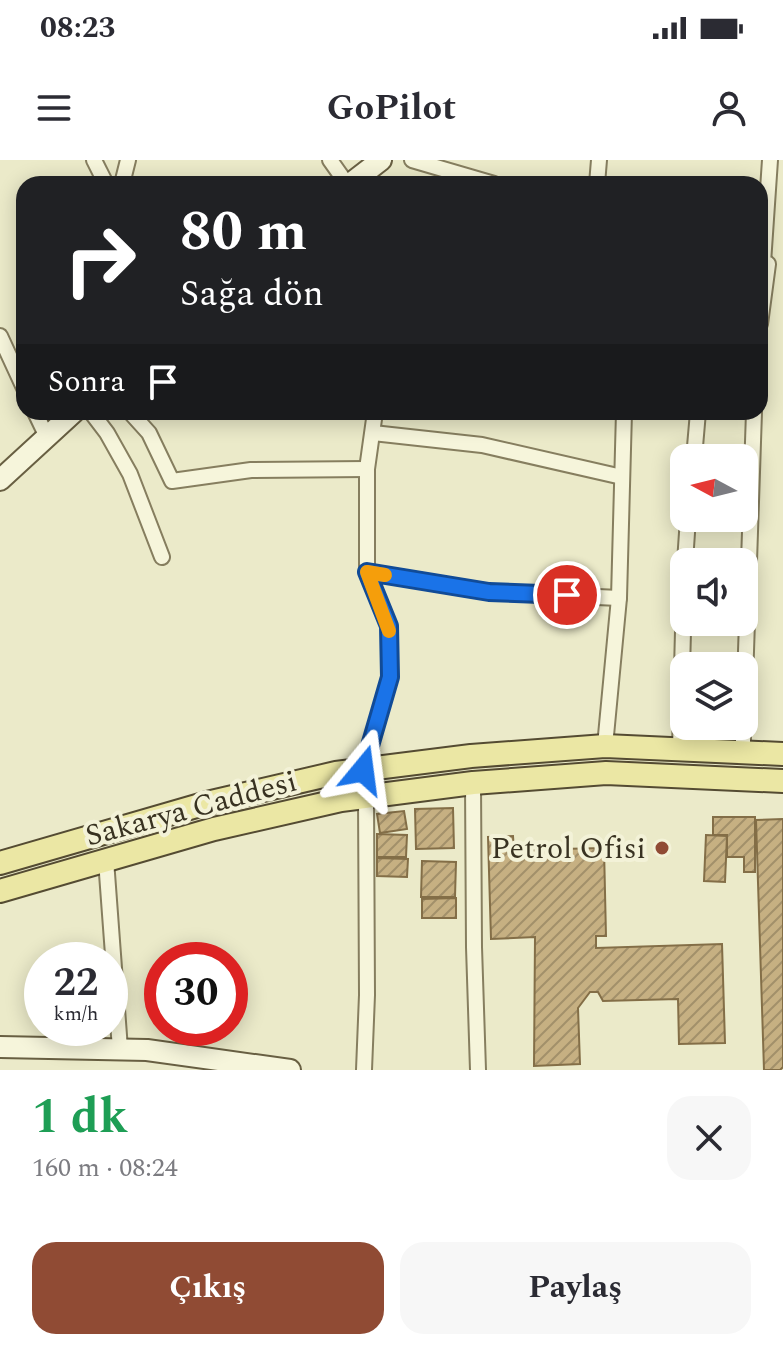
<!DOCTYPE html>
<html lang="tr">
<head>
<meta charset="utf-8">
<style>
	:root { --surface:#fff; --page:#f7f7f7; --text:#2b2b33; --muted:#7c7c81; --accent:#904b34 }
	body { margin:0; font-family:Spectral,serif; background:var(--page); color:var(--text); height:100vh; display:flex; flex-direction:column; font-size:30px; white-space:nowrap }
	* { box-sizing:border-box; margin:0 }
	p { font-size:26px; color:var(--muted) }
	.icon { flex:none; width:44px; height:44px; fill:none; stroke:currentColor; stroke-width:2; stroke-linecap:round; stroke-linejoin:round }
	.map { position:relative; height:910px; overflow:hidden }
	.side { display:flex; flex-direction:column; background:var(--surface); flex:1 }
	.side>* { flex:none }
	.hud { position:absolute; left:16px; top:16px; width:752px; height:244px; border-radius:24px; box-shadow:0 4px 20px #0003; background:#202124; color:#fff; overflow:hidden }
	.needle { width:52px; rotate:277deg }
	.tools { position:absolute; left:670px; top:284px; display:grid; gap:16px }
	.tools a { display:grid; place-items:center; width:88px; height:88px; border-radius:16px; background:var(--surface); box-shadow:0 4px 20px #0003; font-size:40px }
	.speed { position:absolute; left:24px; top:782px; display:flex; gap:16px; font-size:40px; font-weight:700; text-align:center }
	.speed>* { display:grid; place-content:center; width:104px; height:104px; border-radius:50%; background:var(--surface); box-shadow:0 4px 20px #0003; line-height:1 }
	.speed small { font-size:20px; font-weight:400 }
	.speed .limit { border:12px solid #d22; background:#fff; color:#111 }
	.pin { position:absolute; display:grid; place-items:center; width:68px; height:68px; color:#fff; margin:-34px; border:4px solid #fff; border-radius:50%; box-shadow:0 2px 8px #0007 }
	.me { position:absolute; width:88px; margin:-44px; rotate:16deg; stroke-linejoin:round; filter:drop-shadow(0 0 6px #0008) }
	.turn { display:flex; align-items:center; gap:28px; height:168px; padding:0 32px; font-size:36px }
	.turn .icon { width:104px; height:104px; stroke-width:2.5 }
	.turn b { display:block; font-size:56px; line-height:68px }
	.then { display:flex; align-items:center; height:76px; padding:0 32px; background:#0003; gap:16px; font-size:30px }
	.round { display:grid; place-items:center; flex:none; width:84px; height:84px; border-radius:24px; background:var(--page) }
	.summary { display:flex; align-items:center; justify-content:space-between; height:136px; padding:0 32px }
	h1 { font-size:48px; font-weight:700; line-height:60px; color:#1e9e55 }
	.primary-button { display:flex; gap:16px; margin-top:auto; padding:16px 32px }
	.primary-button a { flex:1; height:92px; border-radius:24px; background:var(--accent); color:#fff; font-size:32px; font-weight:700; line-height:92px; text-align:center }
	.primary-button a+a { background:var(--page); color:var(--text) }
	.status { display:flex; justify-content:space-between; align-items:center; height:56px; padding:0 40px; background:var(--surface); direction:ltr }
	.status svg { height:22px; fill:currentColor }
	header { display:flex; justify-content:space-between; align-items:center; height:104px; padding:0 32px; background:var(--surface); font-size:36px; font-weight:700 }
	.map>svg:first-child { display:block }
	.building { fill:url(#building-hatch); stroke:#836e47; stroke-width:2 }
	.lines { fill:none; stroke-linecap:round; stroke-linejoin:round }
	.street-casing { stroke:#867e5f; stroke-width:18 }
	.secondary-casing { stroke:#685f42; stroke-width:24 }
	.primary-casing { stroke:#544b32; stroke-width:26 }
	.street { stroke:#f6f5db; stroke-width:14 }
	.secondary { stroke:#f6f5db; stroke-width:20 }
	.primary { stroke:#ebe7a4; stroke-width:22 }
	.route-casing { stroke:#114b97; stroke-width:20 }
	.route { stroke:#1a73e8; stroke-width:14 }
	.slow { stroke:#f59e0b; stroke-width:14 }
	.poi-dot { fill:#904b34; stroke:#f3f2d8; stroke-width:3 }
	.labels { text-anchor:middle; stroke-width:8; stroke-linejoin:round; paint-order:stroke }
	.street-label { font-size:30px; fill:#383221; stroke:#f3f2d8 }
	.poi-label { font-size:30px; fill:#383221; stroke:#f3f2d8; text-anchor:end }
</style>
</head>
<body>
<div class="status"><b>08:23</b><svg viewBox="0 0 49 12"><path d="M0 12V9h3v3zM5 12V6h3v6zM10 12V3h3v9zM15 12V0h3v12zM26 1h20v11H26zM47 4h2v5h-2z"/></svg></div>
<header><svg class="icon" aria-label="menu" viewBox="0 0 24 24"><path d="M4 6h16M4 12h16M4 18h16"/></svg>GoPilot<svg class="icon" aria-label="person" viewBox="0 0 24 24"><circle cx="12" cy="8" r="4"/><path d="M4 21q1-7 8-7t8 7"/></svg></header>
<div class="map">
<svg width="783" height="910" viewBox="0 0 783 910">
	<defs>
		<pattern id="building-hatch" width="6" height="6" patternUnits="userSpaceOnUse" patternTransform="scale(2)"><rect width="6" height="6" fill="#c6b082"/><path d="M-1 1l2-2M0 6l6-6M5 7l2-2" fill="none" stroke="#a2906a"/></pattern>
	</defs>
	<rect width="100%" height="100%" fill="#ebeac9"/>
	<g class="building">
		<path d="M453,648L454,688L416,689L415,649Z"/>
		<path d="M404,651L407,669L380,673L377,654Z"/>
		<path d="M713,657H755V712H744V697H727V675H713Z"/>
		<path d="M783,659V907L780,910H764L756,660Z"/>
		<path d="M377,674L407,675L406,697H377Z"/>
		<path d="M706,675L727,676L725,722L704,721Z"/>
		<path d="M513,676L514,690L604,688L606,776H596V788L722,784L725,883L679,884L678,839L603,841L598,832H590L578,848L580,904L534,906L535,777L491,779L488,677Z"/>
		<path d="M377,698L408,699L407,717L377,716Z"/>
		<path d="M422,701L456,702L455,737H421Z"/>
		<path d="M456,738V758H422V739Z"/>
	</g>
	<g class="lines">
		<g class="street-casing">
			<g id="street">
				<path d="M94,0L106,24"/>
				<path d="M330,0L347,24"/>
				<path d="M412,0L494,24"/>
				<path d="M122,24L128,0"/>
				<path d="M597,24L599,0"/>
				<path d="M763,103L770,0"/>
				<path d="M760,164L768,104"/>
				<path d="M0,176L24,228"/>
				<path d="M35,252L47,277"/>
				<path d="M91,252L107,273L130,314L162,397"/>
				<path d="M130,252L149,273L172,321L251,310L367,309"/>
				<path d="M373,273L482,285L622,317"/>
				<path d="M694,298L698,252"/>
				<path d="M685,402L688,358"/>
				<path d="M367,412L489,432L619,438"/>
				<path d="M744,551L754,252"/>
				<path d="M605,586L619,438L624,252"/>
				<path d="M680,588L684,432"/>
				<path d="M743,591V566"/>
				<path d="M363,610L390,517L389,466L367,412V309L375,252"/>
				<path d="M473,623L474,787L478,910"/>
				<path d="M106,700L120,889"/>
				<path d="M364,910L367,835L366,637"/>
			</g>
		</g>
		<g class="secondary-casing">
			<g id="secondary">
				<path d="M350,24L381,0"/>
				<path d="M0,320L74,252"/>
				<path d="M0,887L147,890L290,910"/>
			</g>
		</g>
		<g class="primary-casing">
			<g id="primary">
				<path d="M0,703L207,643L336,613L471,596L605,586L783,594"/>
				<path d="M0,731L214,669L341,640L473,623L606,613L783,621"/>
			</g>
		</g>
		<use href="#street" class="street"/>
		<use href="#secondary" class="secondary"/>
		<use href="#primary" class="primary"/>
	</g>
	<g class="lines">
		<g class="route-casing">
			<path id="route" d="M363,610L390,517L389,466L367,412L489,432L567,435"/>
		</g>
		<use href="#route" class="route"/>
		<path class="slow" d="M385,415L367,412L389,471"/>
	</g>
	<circle class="poi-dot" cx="662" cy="688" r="8"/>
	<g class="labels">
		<g class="street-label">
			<text transform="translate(191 648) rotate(-15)" y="10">Sakarya Caddesi</text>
		</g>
		<g class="poi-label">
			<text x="646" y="698">Petrol Ofisi</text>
		</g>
	</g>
</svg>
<div class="tools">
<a><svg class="needle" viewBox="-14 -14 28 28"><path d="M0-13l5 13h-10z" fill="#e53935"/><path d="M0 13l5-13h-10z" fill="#7c7c81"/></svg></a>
<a><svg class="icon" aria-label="sound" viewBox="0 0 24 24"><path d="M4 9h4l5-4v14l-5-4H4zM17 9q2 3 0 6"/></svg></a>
<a><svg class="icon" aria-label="layers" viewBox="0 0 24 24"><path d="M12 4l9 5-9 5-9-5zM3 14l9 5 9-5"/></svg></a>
</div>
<div class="speed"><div>22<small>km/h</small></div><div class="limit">30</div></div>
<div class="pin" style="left:567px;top:435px;background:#d93025"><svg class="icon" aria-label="arrive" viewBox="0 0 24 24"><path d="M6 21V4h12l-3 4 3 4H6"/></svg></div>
<svg class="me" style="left:363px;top:610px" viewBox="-20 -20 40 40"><path d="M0-17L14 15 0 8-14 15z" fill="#1a73e8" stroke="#fff" stroke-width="4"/></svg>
<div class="hud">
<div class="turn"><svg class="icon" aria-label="right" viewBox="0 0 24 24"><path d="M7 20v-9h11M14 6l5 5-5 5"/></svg><div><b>80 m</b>Sağa dön</div></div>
<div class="then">Sonra<svg class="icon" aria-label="arrive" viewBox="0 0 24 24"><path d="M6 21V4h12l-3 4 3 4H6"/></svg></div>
</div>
</div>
<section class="side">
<div class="summary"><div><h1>1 dk</h1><p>160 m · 08:24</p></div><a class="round"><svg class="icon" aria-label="close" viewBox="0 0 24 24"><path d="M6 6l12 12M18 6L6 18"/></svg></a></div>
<div class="primary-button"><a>Çıkış</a><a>Paylaş</a></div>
</section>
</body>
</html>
